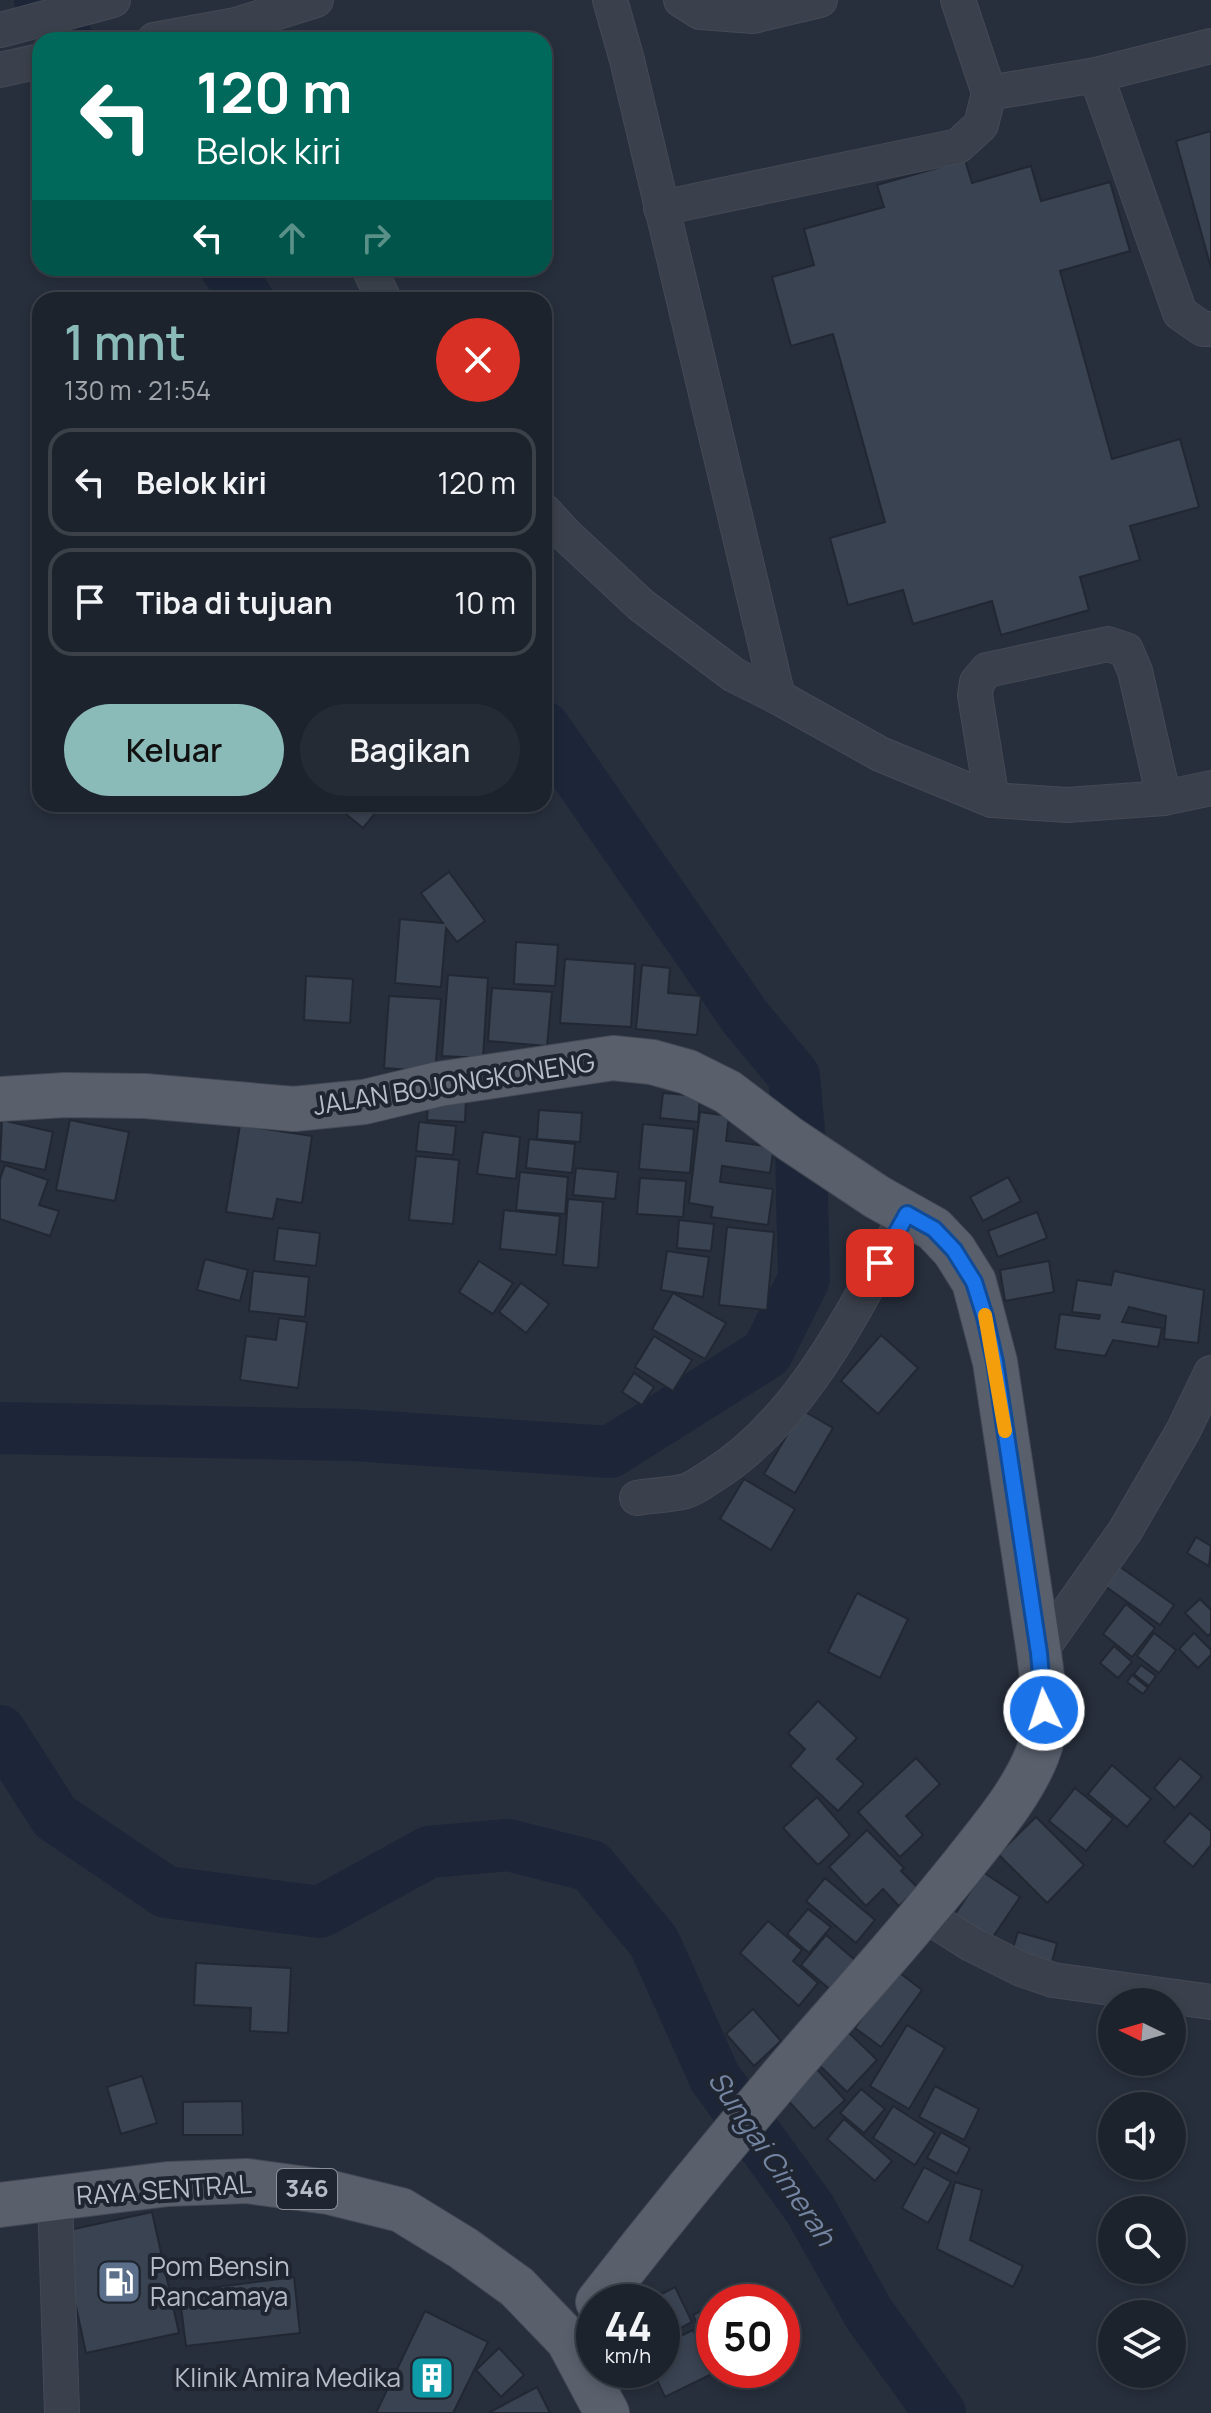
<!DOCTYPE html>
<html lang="id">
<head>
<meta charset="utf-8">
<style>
	:root { --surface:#1d232d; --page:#252b35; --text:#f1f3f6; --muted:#a0a4aa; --line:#3b4049; --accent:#8bbbb9 }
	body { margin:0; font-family:Manrope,sans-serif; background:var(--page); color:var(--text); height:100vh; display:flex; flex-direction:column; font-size:30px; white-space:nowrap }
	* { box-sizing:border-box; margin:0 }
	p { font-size:26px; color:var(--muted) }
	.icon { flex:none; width:44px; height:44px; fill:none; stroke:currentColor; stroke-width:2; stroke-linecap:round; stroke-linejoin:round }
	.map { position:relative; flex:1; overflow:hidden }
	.side { position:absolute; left:32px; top:292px; width:520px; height:520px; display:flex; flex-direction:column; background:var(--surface); border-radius:24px; box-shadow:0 4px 12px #0003,0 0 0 2px var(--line) }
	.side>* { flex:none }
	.top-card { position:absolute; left:32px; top:32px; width:520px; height:244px; border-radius:24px; box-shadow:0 4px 12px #0003,0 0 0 2px var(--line); background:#00695c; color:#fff; overflow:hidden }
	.needle { width:52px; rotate:275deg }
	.buttons { position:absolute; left:1098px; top:1988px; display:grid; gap:16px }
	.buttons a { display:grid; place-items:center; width:88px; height:88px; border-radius:50%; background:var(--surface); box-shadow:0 4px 12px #0003,0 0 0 2px var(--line); font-size:40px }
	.speed { position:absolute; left:576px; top:2284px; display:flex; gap:16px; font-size:40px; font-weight:700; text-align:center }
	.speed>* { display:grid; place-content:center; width:104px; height:104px; border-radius:50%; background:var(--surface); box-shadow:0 4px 12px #0003,0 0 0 2px var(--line); line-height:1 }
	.speed small { font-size:20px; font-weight:400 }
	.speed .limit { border:12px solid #d22; background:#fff; color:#111 }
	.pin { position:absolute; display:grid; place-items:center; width:68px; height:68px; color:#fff; margin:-34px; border-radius:16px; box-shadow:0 4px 12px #0006 }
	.me { position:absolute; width:88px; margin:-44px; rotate:356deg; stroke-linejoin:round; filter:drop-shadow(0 0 6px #0008) }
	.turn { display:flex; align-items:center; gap:28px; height:168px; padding:0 32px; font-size:36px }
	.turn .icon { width:104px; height:104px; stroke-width:2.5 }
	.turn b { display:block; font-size:56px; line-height:68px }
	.lanes { display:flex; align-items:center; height:76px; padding:0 32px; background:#0003; justify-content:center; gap:40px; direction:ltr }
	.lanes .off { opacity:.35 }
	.round { display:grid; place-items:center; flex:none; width:84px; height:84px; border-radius:42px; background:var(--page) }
	.overview { display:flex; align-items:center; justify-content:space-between; height:136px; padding:0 32px }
	h1 { font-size:48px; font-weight:600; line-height:60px; color:var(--accent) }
	.button { display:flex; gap:16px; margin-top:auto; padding:16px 32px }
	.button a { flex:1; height:92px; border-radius:48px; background:var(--accent); color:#111; font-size:32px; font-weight:600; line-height:92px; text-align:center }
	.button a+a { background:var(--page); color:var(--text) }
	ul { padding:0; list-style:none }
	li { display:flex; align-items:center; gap:24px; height:108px; margin:0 16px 12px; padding:0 16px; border:4px solid var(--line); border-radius:24px }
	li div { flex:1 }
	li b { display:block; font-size:30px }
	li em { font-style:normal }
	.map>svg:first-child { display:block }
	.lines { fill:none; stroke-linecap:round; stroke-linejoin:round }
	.river { stroke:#1c2638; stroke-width:52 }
	.building { fill:#3a4352; stroke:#222833; stroke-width:2 }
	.minor-casing { stroke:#444a55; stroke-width:36 }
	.major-casing { stroke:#444a55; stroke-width:46 }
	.minor { stroke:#3b414c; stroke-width:34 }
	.major { stroke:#59606c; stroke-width:44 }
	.route-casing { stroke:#114b97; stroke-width:20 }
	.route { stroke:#1a73e8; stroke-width:14 }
	.slow { stroke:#f59e0b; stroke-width:14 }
	.labels { text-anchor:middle; stroke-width:8; stroke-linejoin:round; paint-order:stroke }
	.shield { fill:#202631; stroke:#8a8f9a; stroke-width:2 }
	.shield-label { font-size:24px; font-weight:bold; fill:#b7bcc7 }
	.street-label { font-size:26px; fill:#b7bcc7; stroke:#202631 }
	.poi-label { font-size:26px; fill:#b7bcc7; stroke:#202631; text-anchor:start }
	.water-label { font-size:28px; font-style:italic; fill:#7485a2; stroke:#202631 }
</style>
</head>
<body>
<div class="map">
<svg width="1211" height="2413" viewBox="0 0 1211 2413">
	<rect width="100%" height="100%" fill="#272f3c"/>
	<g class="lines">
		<g class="river">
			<path d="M40,0L68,40"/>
			<path d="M226,268L248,300"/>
			<path d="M0,1428L352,1435L610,1452L767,1353L804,1279L801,1153L794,1076L745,1017L544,727"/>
			<path d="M0,1731L55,1817L166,1892L320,1912L429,1852L508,1845L591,1866L654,1942L715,2078L810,2209L869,2314L940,2413"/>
		</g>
	</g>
	<g class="building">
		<path d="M1211,131V268L1176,141Z"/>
		<path d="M965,160L972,183L1031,166L1041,201L1110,182L1130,251L1060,271L1112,459L1180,439L1199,507L1130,526L1140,560L1080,577L1089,610L1001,635L992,601L913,624L903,590L848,605L830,538L885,522L833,334L791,346L772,277L814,265L804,229L884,207L877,185Z"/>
		<path d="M338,804H383L363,828L336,806Z"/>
		<path d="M449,872L485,921L457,942L446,928L441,987L395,983L400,919L443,923L421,893Z"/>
		<path d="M516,942L558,945L555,986L514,984Z"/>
		<path d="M565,959L635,964L631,1027L560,1023Z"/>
		<path d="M642,965L670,968L668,993L701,996L697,1035L636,1029Z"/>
		<path d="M448,975L488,978L483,1058L442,1056Z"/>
		<path d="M306,976L353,979L350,1023L304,1020Z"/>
		<path d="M492,988L552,992L547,1046L488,1041Z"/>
		<path d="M389,996L441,999L435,1072L384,1068Z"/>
		<path d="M663,1093L700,1096L698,1122L660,1118Z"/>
		<path d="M428,1097L466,1100L465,1122L427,1120Z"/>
		<path d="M539,1110L582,1113L580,1142L537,1139Z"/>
		<path d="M700,1112L729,1116L726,1141L774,1147L770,1173L722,1166L720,1182L773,1189L768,1225L711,1217L713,1207L689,1203Z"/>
		<path d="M2,1120L53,1132L45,1170L0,1161Z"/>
		<path d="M70,1120L129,1132L115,1201L56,1190Z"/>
		<path d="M419,1122L456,1126L453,1155L416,1151Z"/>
		<path d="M643,1124L694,1129L690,1173L639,1169Z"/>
		<path d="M240,1125L312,1136L302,1203L277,1199L273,1219L226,1212Z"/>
		<path d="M483,1132L520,1137L516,1179L477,1174Z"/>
		<path d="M529,1139L575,1144L572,1173L526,1168Z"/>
		<path d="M416,1156L459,1160L453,1224L409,1220Z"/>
		<path d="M5,1165L48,1180L39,1205L59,1211L50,1236L0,1219V1179Z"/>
		<path d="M576,1168L618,1172L615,1199L573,1195Z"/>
		<path d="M520,1172L568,1177L565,1214L516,1210Z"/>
		<path d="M1008,1177L1021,1201L983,1221L970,1197Z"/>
		<path d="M640,1178L686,1181L683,1217L637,1214Z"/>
		<path d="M568,1199L603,1202L598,1268L563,1265Z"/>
		<path d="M504,1210L560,1216L556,1255L500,1249Z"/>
		<path d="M1037,1212L1047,1238L998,1257L988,1231Z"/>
		<path d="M679,1220L714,1224L711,1251L677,1248Z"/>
		<path d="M727,1227L774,1232L767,1310L719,1305Z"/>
		<path d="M278,1228L320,1233L316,1266L274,1261Z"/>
		<path d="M667,1251L709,1257L703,1297L661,1290Z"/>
		<path d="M205,1259L248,1270L240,1301L197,1290Z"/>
		<path d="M479,1261L513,1283L493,1314L459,1292Z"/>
		<path d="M1049,1261L1054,1292L1005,1301L1000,1270Z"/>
		<path d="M253,1271L309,1277L305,1317L249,1311Z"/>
		<path d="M1114,1271L1204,1290L1198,1343L1164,1339L1166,1316L1129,1307L1122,1322L1162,1328L1158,1347L1113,1340L1105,1356L1055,1349L1060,1314L1099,1319L1100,1315L1072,1312L1077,1280L1111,1285Z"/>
		<path d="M521,1283L549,1304L526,1333L499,1312Z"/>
		<path d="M673,1293L726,1323L705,1359L652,1329Z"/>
		<path d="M279,1318L307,1322L298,1388L240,1380L246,1336L276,1340Z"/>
		<path d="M881,1335L918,1368L878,1414L841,1381Z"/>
		<path d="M654,1336L692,1360L673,1391L635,1367Z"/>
		<path d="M634,1373L654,1387L642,1405L622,1392Z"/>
		<path d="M802,1410L833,1428L795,1493L764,1474Z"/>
		<path d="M744,1479L795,1509L771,1550L720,1519Z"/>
		<path d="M1196,1537L1211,1546L1209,1566L1187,1553Z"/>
		<path d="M1116,1564L1174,1605L1160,1625L1102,1584Z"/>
		<path d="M857,1593L908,1619L880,1678L828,1652Z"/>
		<path d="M1200,1599L1211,1610V1633L1208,1636L1185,1613Z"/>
		<path d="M1126,1604L1155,1628L1132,1657L1103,1634Z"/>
		<path d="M1154,1633L1176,1650L1159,1673L1137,1656Z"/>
		<path d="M1194,1633L1211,1650V1655L1198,1668L1179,1649Z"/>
		<path d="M1114,1646L1132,1662L1118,1678L1100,1663Z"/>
		<path d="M1141,1665L1156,1676L1149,1686L1134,1674Z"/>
		<path d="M1132,1675L1148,1688L1143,1694L1127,1682Z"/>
		<path d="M818,1701L857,1738L837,1759L864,1784L838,1811L790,1766L805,1749L788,1733Z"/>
		<path d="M916,1758L940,1784L906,1816L923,1835L900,1857L858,1812Z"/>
		<path d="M1180,1758L1202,1777L1175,1808L1154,1788Z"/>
		<path d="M1112,1765L1151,1799L1127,1827L1088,1794Z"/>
		<path d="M1075,1788L1113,1819L1086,1851L1049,1821Z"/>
		<path d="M817,1797L850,1835L818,1865L783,1828Z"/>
		<path d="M1190,1813L1211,1831V1845L1193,1867L1164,1842Z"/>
		<path d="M1036,1817L1084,1865L1047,1903L998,1854Z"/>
		<path d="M867,1830L904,1868L901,1871L918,1888L899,1906L883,1889L866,1906L829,1867Z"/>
		<path d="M983,1872L1020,1897L986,1947L950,1922Z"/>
		<path d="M825,1878L875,1920L856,1943L806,1901Z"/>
		<path d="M808,1909L831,1927L809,1953L787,1934Z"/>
		<path d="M768,1921L802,1950L793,1961L818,1983L799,2006L740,1953Z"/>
		<path d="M1018,1932L1057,1943L1050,1969L1010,1957Z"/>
		<path d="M826,1935L856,1961L832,1991L801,1965Z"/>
		<path d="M196,1963L291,1968L288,2033L250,2031L251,2008L194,2005Z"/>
		<path d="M896,1970L922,1990L881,2047L855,2028Z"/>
		<path d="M753,2009L781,2041L754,2066L726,2034Z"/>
		<path d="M907,2025L945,2048L909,2109L870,2086Z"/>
		<path d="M847,2031L877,2060L847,2092L817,2063Z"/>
		<path d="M814,2066L845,2100L814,2129L783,2095Z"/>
		<path d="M142,2076L157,2123L121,2134L107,2087Z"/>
		<path d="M935,2086L979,2109L964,2140L919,2117Z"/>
		<path d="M861,2089L885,2109L864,2133L840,2113Z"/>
		<path d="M242,2101L243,2135H183V2102Z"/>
		<path d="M893,2106L935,2133L915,2165L873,2138Z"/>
		<path d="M844,2119L892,2161L875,2181L827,2139Z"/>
		<path d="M941,2132L970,2148L957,2174L927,2158Z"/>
		<path d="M924,2167L951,2182L928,2223L902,2208Z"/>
		<path d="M955,2182L982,2190L970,2240L1023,2266L1013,2287L937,2249Z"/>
		<path d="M152,2212L179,2333L86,2353L60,2232Z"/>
		<path d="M294,2277L300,2333L186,2346L179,2292Z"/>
		<path d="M675,2287L692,2322L662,2338V2302H646Z"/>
		<path d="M714,2304V2356L693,2315Z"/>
		<path d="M425,2311L488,2342L453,2413H376Z"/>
		<path d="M693,2330L714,2373L665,2397L652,2370H662V2345Z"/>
		<path d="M499,2348L524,2375L501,2397L476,2370Z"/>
		<path d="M537,2387L550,2413H491L490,2412Z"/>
	</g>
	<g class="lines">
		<g class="minor-casing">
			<g id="minor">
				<path d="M610,0L627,60L778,697"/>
				<path d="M681,0L700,12L753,16L820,0"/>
				<path d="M958,0L989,93L1096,75L1211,46"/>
				<path d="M0,30L113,0"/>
				<path d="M154,40L236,25L316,0"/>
				<path d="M0,70L40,61"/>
				<path d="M1096,75L1180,313L1203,329H1211"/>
				<path d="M661,208L958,146L981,125L989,93"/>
				<path d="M369,268L384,300"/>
				<path d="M544,511L566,535L641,605L734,675L778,697L880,754L992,800L1067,805L1164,798L1211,788"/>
				<path d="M992,800L975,695L977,682L987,670L1108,644L1126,650L1135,671L1164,798"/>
				<path d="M637,1498C653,1495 671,1495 686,1491C695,1488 704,1481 712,1476C804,1419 856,1305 907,1214"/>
				<path d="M1039,1653L1125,1531L1183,1431L1211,1373"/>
				<path d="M924,1914L971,1944L1021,1969L1053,1980L1211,2002"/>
				<path d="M55,2197L62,2413"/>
			</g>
		</g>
		<g class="major-casing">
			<g id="major">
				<path d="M0,1099L65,1095L145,1096L294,1109L364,1102L439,1084L613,1058L652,1062L688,1072L728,1092L790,1139L877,1197L934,1229L954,1250L974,1282L995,1362L1039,1653C1043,1686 1050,1724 1037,1755C1023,1790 997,1822 974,1851C930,1907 884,1960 837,2013C754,2107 675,2203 598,2302"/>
				<path d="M0,2205L168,2184L247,2181L328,2192L401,2210L463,2248L517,2287L568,2340L607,2413"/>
			</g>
		</g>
		<use href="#minor" class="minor"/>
		<use href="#major" class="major"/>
	</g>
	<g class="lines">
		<g class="route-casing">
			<path id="route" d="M880,1263L907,1214L934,1229L954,1250L974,1282L985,1317L995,1362L1039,1653L1044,1710"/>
		</g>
		<use href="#route" class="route"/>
		<path class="slow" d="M985,1315L1005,1431"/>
	</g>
	<defs>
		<g id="fuel-square" transform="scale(2.3)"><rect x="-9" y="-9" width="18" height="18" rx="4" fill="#5c6f8a" stroke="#202631"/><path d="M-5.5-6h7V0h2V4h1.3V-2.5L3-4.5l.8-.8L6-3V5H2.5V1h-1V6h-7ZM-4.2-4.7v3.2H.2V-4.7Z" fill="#fff"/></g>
		<g id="building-square" transform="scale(2.3)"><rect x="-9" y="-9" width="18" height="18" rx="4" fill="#0f9aa8" stroke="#202631"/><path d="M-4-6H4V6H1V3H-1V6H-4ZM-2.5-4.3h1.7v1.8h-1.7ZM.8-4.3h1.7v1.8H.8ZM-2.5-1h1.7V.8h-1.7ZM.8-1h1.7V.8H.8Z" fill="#fff"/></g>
	</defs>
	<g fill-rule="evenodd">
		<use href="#fuel-square" x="119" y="2282"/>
		<use href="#building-square" x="432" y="2378"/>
	</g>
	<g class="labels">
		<rect class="shield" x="277" y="2169" width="60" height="40" rx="6"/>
		<g class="shield-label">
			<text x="307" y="2197">346</text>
		</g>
		<g class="street-label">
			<text transform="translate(454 1084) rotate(-9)" y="9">JALAN BOJONGKONENG</text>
			<text transform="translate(164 2190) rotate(-4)" y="9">RAYA SENTRAL</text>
		</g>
		<g class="poi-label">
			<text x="150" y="2276">Pom Bensin<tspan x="150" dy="30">Rancamaya</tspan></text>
			<text x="401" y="2387" text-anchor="end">Klinik Amira Medika</text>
		</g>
		<g class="water-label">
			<text transform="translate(772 2158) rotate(56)" y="10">Sungai Cimerah</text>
		</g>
	</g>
</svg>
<div class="buttons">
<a><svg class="needle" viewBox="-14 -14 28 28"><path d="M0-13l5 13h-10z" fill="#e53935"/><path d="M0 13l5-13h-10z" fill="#a0a4aa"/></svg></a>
<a><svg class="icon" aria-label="sound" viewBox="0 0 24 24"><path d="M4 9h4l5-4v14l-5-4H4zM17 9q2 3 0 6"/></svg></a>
<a><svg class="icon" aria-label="search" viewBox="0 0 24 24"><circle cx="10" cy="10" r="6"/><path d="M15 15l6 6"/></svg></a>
<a><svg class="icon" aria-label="layers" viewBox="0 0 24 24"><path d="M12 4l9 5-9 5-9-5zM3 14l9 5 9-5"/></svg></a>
</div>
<div class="speed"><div>44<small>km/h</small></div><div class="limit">50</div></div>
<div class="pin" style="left:880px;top:1263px;background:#d93025"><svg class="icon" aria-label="arrive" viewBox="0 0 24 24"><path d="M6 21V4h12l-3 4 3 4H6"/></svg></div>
<svg class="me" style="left:1044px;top:1710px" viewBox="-20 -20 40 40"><circle r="17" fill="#1a73e8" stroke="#fff" stroke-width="3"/><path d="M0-11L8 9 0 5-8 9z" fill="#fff"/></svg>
<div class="top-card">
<div class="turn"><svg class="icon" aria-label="left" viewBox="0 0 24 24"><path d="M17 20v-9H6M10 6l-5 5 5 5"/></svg><div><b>120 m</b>Belok kiri</div></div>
<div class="lanes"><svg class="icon" aria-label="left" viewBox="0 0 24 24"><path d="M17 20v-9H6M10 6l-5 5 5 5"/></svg><svg class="icon off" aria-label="ahead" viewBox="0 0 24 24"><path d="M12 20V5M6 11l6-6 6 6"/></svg><svg class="icon off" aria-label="right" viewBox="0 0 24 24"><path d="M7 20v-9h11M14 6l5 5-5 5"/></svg></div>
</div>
<section class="side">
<div class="overview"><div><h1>1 mnt</h1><p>130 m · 21:54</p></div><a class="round" style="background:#d93025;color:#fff"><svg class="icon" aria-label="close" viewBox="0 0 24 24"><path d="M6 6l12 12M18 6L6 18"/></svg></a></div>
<ul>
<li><svg class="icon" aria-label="left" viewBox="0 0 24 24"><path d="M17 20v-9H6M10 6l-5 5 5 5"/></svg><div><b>Belok kiri</b></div><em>120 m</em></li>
<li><svg class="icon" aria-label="arrive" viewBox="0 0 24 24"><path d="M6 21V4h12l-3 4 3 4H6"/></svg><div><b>Tiba di tujuan</b></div><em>10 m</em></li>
</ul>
<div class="button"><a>Keluar</a><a>Bagikan</a></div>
</section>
</div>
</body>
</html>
